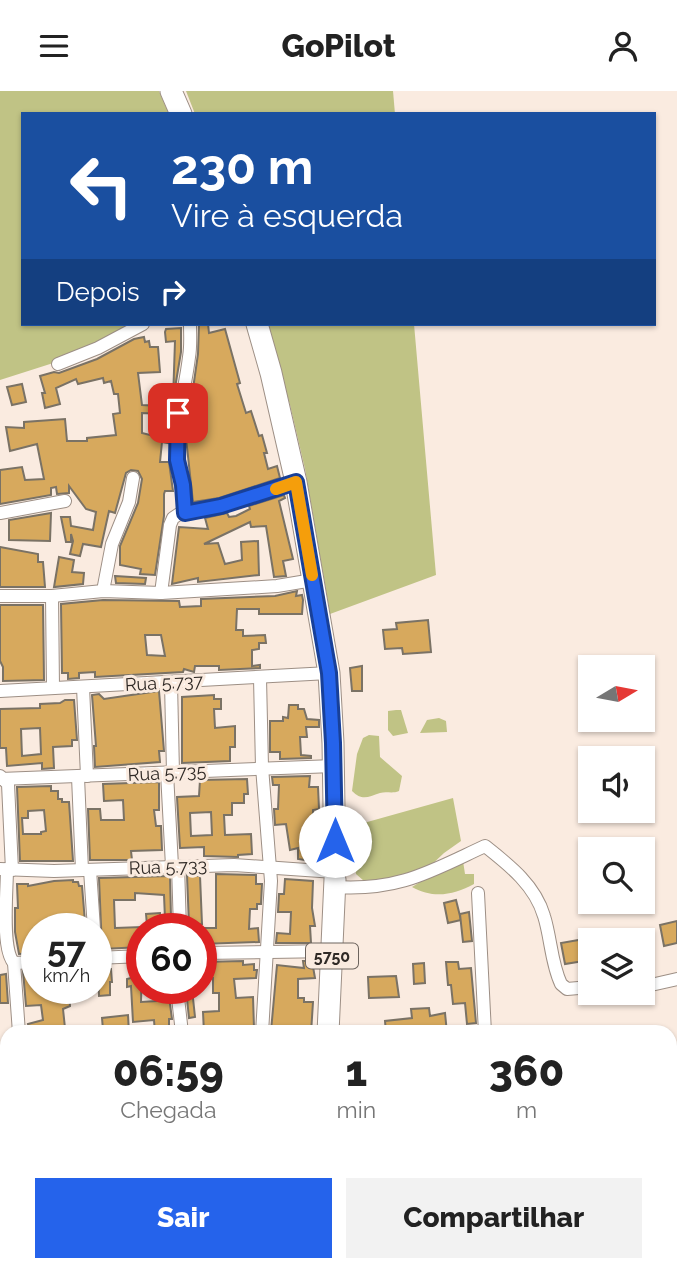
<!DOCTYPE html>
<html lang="pt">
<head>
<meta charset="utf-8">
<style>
	:root { --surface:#fff; --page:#f2f2f2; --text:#222; --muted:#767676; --accent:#2563eb }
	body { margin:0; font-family:Raleway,sans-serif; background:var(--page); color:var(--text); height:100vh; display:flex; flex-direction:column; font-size:26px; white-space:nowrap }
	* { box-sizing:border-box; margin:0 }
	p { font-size:23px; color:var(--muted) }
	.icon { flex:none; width:38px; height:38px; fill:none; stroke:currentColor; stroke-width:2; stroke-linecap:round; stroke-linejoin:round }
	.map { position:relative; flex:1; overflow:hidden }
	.sheet { position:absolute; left:0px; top:934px; width:677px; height:247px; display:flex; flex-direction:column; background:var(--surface); border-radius:21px 21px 0 0; box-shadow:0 2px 5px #0004 }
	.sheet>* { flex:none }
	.hud { position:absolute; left:21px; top:21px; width:635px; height:214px; border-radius:0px; box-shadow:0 2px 5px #0004; background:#1a4fa0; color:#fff; overflow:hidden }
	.needle { width:46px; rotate:80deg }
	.fabs { position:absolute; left:578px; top:564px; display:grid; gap:14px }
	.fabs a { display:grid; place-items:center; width:77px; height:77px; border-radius:0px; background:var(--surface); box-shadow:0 2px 5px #0004; font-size:35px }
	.speed { position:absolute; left:21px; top:822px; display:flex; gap:14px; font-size:35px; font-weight:700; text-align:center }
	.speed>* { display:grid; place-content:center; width:91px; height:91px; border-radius:50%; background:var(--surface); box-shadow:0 2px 5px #0004; line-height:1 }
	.speed small { font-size:18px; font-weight:400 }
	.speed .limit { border:10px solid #d22; background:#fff; color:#111 }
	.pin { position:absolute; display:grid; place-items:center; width:60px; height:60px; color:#fff; margin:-30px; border-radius:14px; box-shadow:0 4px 10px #0006 }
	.me { position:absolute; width:77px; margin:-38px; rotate:0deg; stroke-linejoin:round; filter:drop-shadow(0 0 5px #0008) }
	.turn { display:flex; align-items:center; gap:24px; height:147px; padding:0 35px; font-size:32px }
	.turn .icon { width:91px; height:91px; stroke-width:2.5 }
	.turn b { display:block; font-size:49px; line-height:60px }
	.then { display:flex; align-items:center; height:66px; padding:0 35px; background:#0003; gap:14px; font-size:26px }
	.eta { display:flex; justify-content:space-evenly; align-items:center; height:119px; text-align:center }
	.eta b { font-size:42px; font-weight:800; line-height:49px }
	.action { display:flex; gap:14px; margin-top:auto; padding:14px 35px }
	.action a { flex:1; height:80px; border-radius:0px; background:var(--accent); color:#fff; font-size:28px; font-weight:800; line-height:80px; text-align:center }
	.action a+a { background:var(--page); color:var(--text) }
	header { display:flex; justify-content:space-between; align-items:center; height:91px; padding:0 35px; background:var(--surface); font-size:32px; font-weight:800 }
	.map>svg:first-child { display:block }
	.green { fill:#c0c385 }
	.building { fill:#d7a95d; stroke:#7a7265; stroke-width:2; fill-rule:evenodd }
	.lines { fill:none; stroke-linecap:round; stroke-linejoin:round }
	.minor-casing { stroke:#9d8f85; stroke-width:14 }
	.primary-casing { stroke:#9d8f85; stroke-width:23 }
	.minor { stroke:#fff; stroke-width:12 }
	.primary { stroke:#fff; stroke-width:21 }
	.route-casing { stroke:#184099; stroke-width:18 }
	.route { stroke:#2563eb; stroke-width:12 }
	.slow { stroke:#f59e0b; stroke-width:12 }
	.labels { text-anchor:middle; stroke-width:6; stroke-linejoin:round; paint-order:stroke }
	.shield { fill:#faebe0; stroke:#6d645e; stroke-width:2 }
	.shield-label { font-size:16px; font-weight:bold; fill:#302a26 }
	.street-label { font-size:18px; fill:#302a26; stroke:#faebe0 }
</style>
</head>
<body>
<header><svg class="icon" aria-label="menu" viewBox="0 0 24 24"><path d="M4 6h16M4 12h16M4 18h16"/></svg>GoPilot<svg class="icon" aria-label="person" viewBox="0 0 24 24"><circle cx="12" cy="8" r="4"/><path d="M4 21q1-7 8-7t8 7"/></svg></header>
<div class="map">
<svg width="677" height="1181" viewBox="0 0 677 1181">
	<rect width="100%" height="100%" fill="#faebe0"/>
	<g class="green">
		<path d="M0,0H159L169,23H23V233H138L72,266L0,289Z"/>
		<path d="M186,0H393L395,23H195Z"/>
		<path d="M267,233H414L436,484L330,523L305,378L290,314Z"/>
		<path d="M396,619H401L408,642L393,645L388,639V620Z"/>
		<path d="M439,627L446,630L447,641L420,642L427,629Z"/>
		<path d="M369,644L379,645L380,666L402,685L399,700C392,703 387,700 380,702C368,706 362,710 352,700L357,663L363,647Z"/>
		<path d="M453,707L461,750L444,762L427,778L387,794L364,790L356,783L353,735Z"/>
		<path d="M463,770L465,783H474V793C454,804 433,808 412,796L430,785Z"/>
		<path d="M0,1062C12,1072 7,1121 7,1138L0,1141Z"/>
		<path d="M304,1174H380L382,1181H303Z"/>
	</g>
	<g class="building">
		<path d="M199,233H208L209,242L225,238L240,292L237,293L246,322L251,320L259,345L262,344L267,362H264L268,378L277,375L280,387L219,407L193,411L186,347L198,263Z"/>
		<path d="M181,237V261L173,309L175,250L166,251L165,241L166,238Z"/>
		<path d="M144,246L145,251L149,250L150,256H158L160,281L138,282L142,314L161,315L162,321H171L168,352L162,351L160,371H169L173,400H165L164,403V425L155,484L140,483L141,478L120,474V455L138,412L142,388L138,380L131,379L126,382L115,422L109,420L101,456L83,453L80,465L70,463L73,450L71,443V451H66L61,426H70L71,435L93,439L96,421L86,418L69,395V402L57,403L56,396L51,397V404L0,413V379L22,376L25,389L44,388L37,353L10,360L6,336L24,337V331L65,328L67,350H87V347L116,344L113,323L120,322L118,303H114L111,290L104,292L103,287L78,293L76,288L56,297L60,313L45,317L42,302H45L40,285L54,281L59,282L97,268L134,248ZM142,322L161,323L158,346L142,342Z"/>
		<path d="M22,293L26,311L12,314L7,296Z"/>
		<path d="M284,404L285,407L279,410L293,468L283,470L286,485L274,486L266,435L251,436L250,431L204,453L218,452L225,473L242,469L241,451L258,450L259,484L198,491V487L172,493L179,436L208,438L205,427L227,422L229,426L236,425L250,418L249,415Z"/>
		<path d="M51,422L50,450L9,449V429Z"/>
		<path d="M0,456L38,463V471H43L45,496H0Z"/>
		<path d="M59,466L74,469L72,481L84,482L83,493L54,496Z"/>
		<path d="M115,485L146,487L145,493L116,492Z"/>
		<path d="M297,500L296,505L302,504L303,509L302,523H259V518H237L236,539H243V545L265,544L266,552H259V558L252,559V575L260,574V577L219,579V575H195L194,581L184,578L183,581L95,586V581L79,582V587L68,588V582H62L61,513L103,509L179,510L180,516L201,515V508L275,505ZM145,544H161L165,565L147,564Z"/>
		<path d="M0,514H43L44,589L3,590V576L0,570Z"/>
		<path d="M428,529L431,561L403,563L402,557L385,558L383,539L397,538L396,532Z"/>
		<path d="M362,575V600H352L350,577Z"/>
		<path d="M159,600L164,660H159L160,671L95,676L94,655H96L92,604L99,603L104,608Z"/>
		<path d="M214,604V608H221V618H214L215,637L235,635V656H230V670L182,672V606Z"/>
		<path d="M65,609H74L77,649H72V655L53,656L54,677L42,678V672L7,675L6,657H0V618L40,617V613L60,612ZM40,637L41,663L22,665L21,638Z"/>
		<path d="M289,614H298V618H304L307,628L319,629V636H306L307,646H300L301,664L311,665V667L280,668V661H270V630H283V626L288,627Z"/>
		<path d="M310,685L309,696H318L319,718L313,719L315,759L319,760L318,771L298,768V757L290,759L286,733L275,734L274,718H278L279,694H273L272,686Z"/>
		<path d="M247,688L248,703H244V712H232V724H224L225,744L251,743L252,763L238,764V766L204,765V756L180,757L177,706L199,705L200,689ZM211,721L212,744L191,745L190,722Z"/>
		<path d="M159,691V719H154L156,735H161L162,759L131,760L132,769H90L88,718H100L101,729H124L123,709L104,710L103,693Z"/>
		<path d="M51,695V700H58V708H62V711H69L73,770H20L17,696ZM44,719L46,740L41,741V743H23L22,727H28V720Z"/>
		<path d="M216,783L256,784V793H262L261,813H257V818H250L249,838L258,837L259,851L201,853V837H216Z"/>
		<path d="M187,784L200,785L202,833L189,834Z"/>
		<path d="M170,785L171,827L165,828L164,804L135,802V809H114L115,837L142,836V856L102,858L99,787Z"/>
		<path d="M285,788L313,790L312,817L315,835H310L311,852H276L277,842L290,843L291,821H278L279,803H284Z"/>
		<path d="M73,789V791H78L79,795H82L85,831L49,834V838H37V862L19,863L15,841V817H18L17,793H28V795L54,790Z"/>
		<path d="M456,809L461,829L448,832L444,812Z"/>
		<path d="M469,821L472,850L463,851L460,823Z"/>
		<path d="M160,822L161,833L147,834L146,823Z"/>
		<path d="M677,830V852L664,855L660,834Z"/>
		<path d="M627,840L629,849H603V844Z"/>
		<path d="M590,847V869L565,873L561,852Z"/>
		<path d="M243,870V874L254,873V879H257L256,887L234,888L236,907L253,906L254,937H237L238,942H204L203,921L219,920V902H213V887L201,888V871Z"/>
		<path d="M303,870H312L315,887L298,888V907H304V911H313L311,942L271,940L277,874L304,877Z"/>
		<path d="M446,871H458L459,878L471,877L476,932L467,933L465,912L453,913L451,894H448Z"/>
		<path d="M424,872L425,892L414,893L413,873Z"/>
		<path d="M130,874H142L141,911L157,910V898H168L172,928H169V942H155L154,929L133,931L131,895L127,896V888L131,887Z"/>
		<path d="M111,878L112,891H110V904L99,905L98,879Z"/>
		<path d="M23,880H37V898H69L70,915L63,918L65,937L47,942H30L28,933L43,929L41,914L26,915Z"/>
		<path d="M6,883L8,912H0V884Z"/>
		<path d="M396,885L399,906L369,907L368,886Z"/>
		<path d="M186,898H192L195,926L189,927Z"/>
		<path d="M429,917L430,925L445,922L447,942H386L385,930L412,927L411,918Z"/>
		<path d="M128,924L129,942H111V938L103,939L102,927Z"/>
	</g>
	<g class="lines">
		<g class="minor-casing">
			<g id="minor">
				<path d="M58,273L98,257L143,233"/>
				<path d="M0,422L65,410"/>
				<path d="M185,422C183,397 176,372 177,347C178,319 186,293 189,266C191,255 190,244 190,233"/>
				<path d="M103,500L112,453L129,411L133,387"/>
				<path d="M161,502L170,434L173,427L179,423L221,415L296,391"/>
				<path d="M0,505H52L103,500L161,502L277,495L313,489"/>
				<path d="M52,505L53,597"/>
				<path d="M260,587L262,676L271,790L262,942"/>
				<path d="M171,592L173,682"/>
				<path d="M83,596L87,685"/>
				<path d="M0,600L329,582"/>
				<path d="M167,682L172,775"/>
				<path d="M0,685L8,693L12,779"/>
				<path d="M78,686L82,779"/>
				<path d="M0,688L334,675"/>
				<path d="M178,775L180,838"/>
				<path d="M0,778L54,780L234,774L335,781"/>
				<path d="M7,778C7,799 1,859 14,872L19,942"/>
				<path d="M90,779L94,838"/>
				<path d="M335,796C399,800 429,781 485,755C509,774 535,794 544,825C551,847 551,872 561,893L567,898L590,896"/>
				<path d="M478,802L485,942"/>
				<path d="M201,862L332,860"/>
				<path d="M96,867L142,865"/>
				<path d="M14,872L37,871"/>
				<path d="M642,896L677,888"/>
				<path d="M177,898L182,942"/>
				<path d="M0,979L3,964"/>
				<path d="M0,1056H7"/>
				<path d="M0,1144L7,1143"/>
				<path d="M27,1174L28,1181"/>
				<path d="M188,1174V1181"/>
				<path d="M509,1174L510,1181"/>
				<path d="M102,1181L103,1174"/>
				<path d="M233,1181L234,1174"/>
			</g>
		</g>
		<g class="primary-casing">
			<g id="primary">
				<path d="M171,0L181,23"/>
				<path d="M257,233L271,282L296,391L329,582L333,652L335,781"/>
				<path d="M328,942L335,788"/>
				<path d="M290,1181L291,1174"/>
			</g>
		</g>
		<use href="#minor" class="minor"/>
		<use href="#primary" class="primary"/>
	</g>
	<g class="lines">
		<g class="route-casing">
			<path id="route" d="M178,322L177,369L183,394L185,422L221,415L296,391L329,582L333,652L335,750"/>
		</g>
		<use href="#route" class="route"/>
		<path class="slow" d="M276,398L296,391L312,484"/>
	</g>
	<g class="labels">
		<rect class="shield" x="306" y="852.5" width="52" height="25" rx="5"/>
		<g class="shield-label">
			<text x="332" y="871">5750</text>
		</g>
		<g class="street-label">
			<text transform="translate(164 592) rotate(-3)" y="6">Rua 5.737</text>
			<text transform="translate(167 682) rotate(-3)" y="6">Rua 5.735</text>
			<text transform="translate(168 776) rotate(-2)" y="6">Rua 5.733</text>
		</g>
	</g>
</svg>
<div class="fabs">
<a><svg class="needle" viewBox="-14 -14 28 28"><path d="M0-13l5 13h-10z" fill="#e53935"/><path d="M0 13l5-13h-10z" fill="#767676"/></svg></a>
<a><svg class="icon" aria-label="sound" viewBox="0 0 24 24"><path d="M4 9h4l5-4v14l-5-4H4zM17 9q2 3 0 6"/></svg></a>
<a><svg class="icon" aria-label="search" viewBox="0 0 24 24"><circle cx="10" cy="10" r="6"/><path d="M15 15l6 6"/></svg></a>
<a><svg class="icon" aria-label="layers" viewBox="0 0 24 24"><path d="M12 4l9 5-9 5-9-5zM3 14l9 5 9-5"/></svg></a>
</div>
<div class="speed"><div>57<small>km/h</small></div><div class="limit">60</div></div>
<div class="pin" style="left:178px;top:322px;background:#d93025"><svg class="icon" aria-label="arrive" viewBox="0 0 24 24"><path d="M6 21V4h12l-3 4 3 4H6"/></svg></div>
<svg class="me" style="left:335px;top:750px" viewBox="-20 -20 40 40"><circle r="19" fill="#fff"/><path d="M0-13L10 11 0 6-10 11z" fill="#2563eb"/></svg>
<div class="hud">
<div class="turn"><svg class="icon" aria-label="left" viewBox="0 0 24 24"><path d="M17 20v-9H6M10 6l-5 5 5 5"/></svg><div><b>230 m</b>Vire à esquerda</div></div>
<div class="then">Depois<svg class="icon" aria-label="right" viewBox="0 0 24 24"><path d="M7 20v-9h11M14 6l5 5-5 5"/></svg></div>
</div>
<section class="sheet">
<div class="eta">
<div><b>06:59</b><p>Chegada</p></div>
<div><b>1</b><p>min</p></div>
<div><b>360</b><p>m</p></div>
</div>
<div class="action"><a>Sair</a><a>Compartilhar</a></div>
</section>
</div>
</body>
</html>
